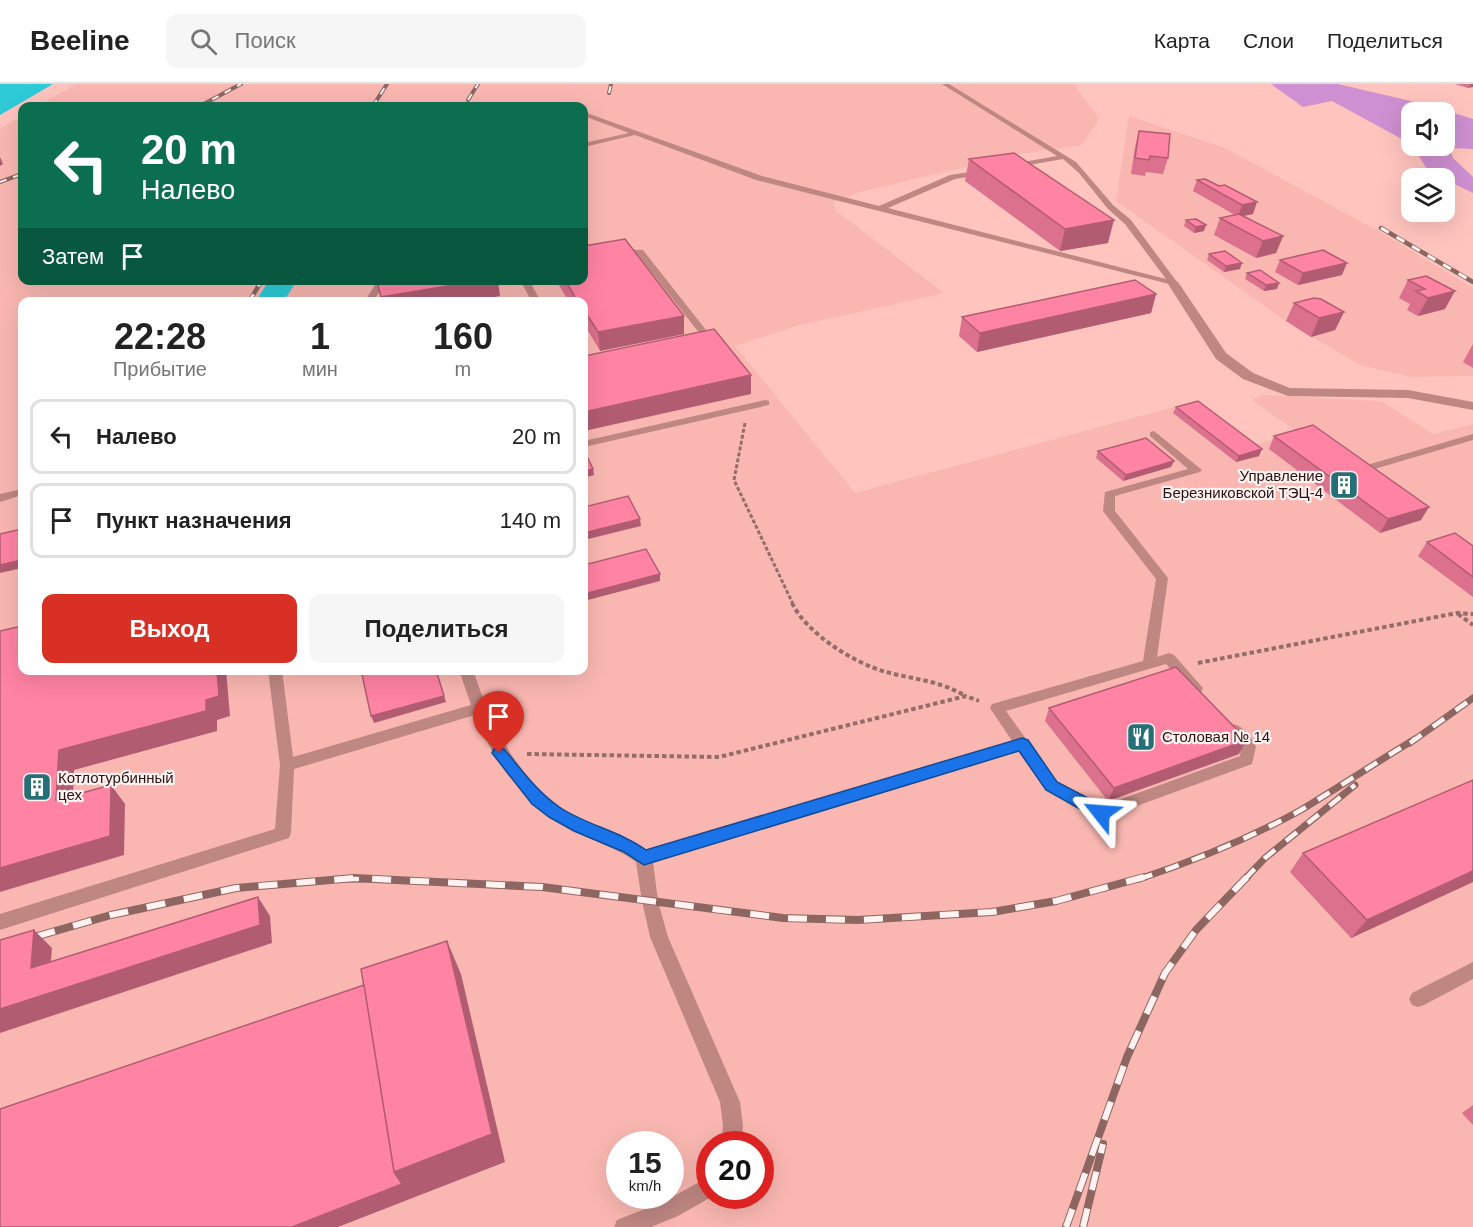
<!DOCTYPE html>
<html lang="ru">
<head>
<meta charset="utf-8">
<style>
	:root { --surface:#fff; --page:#f6f6f6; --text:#222; --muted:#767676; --line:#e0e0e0; --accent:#d93025 }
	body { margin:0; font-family:Arial,sans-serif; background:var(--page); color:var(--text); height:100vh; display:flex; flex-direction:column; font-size:22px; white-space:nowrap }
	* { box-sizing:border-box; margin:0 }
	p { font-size:20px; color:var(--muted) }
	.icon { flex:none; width:33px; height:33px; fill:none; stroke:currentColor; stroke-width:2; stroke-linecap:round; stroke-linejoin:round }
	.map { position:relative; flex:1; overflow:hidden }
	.drawer { position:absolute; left:18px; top:213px; width:570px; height:378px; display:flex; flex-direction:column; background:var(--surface); border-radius:12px; box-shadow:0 6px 24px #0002 }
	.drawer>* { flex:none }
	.guide { position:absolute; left:18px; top:18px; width:570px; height:183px; border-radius:12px; box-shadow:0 6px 24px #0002; background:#0b6e4f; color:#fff; overflow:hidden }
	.buttons { position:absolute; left:1401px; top:18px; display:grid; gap:12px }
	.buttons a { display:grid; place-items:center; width:54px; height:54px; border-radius:12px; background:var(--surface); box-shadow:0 6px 24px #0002; font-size:30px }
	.speed { position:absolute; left:606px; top:1047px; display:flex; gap:12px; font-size:30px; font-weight:700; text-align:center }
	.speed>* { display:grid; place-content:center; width:78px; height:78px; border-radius:50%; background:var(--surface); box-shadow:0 6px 24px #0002; line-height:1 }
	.speed small { font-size:15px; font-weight:400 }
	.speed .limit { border:9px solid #d22; background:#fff; color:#111 }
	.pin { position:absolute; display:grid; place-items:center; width:51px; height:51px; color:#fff; margin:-62px -26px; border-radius:50% 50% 50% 0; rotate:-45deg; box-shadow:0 0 6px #0007 }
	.pin .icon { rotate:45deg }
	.me { position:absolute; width:66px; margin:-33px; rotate:298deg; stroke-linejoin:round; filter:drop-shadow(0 0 4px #0008) }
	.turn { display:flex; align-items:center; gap:21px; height:126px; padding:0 24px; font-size:27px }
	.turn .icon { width:78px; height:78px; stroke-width:2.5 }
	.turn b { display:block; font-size:42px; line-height:51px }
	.then { display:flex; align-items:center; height:57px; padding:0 24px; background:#0003; gap:12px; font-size:22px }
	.eta { display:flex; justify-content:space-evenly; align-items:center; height:102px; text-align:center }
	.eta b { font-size:36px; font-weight:800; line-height:42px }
	.cta { display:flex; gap:12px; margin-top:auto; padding:12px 24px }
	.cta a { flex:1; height:69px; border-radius:12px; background:var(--accent); color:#fff; font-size:24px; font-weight:800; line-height:69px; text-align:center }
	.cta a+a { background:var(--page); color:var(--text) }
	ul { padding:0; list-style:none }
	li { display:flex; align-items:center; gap:18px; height:75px; margin:0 12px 9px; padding:0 12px; border:3px solid var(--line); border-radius:12px }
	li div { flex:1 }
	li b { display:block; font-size:22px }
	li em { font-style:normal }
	header { display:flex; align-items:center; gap:36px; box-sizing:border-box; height:84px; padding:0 30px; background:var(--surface); border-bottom:2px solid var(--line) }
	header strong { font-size:28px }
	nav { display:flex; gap:33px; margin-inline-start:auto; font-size:21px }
	.search { width:420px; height:54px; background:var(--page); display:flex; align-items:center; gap:15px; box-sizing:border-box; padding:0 21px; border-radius:12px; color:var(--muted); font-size:22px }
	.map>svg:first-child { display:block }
	.built { fill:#fab7b1; fill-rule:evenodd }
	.green { fill:#ce90d1 }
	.water { fill:#2ecad8 }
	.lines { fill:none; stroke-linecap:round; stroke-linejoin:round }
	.path-far1 { stroke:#946d69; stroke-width:3; stroke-dasharray:4 2; stroke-linecap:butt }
	.path { stroke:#946d69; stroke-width:4; stroke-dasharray:4.5 3; stroke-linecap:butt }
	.lane { fill:#be8782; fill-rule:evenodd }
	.street { fill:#be8782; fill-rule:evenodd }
	.rail-far3-casing { stroke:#8d6662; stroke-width:4 }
	.rail-far2-casing { stroke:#8d6662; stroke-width:4.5 }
	.rail-far1-casing { stroke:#8d6662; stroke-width:7 }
	.rail-casing { stroke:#8d6662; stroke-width:8 }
	.rail-far3 { stroke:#fff2f1; stroke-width:2; stroke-dasharray:7; stroke-linecap:butt }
	.rail-far2 { stroke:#fff2f1; stroke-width:3; stroke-dasharray:9; stroke-linecap:butt }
	.rail-far1 { stroke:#fff2f1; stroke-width:4.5; stroke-dasharray:14; stroke-linecap:butt }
	.rail { stroke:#fff2f1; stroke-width:6; stroke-dasharray:19; stroke-linecap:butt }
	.wall { fill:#db718c }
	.shaded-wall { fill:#b25c72 }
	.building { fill:#ff83a3; stroke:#b25c72; stroke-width:1.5 }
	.route { fill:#1a73e8; stroke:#114b97; stroke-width:1.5 }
	.labels { text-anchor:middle; stroke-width:4.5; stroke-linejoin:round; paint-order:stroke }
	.poi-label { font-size:15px; fill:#271311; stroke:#fff2f1; text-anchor:start }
</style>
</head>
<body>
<header>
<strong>Beeline</strong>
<div class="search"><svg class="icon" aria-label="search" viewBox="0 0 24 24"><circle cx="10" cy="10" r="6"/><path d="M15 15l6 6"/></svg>Поиск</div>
<nav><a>Карта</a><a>Слои</a><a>Поделиться</a></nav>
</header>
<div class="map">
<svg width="1473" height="1143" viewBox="0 0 1473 1143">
	<rect width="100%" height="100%" fill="#ffc4be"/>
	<g class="built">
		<path d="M76,0H1074L1099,35L1082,61L1015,71L857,109L834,119L836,127L944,209L797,242L735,262L855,409L1189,319L1259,372L1264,370L1253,361L1299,349L1252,316L1263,311L1381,317L1433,350L1473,340V1143H0V45L22,32V196H584V22H38ZM22,218H584V586H22ZM620,1060H670V1112H620ZM710,1060H760V1112H710Z"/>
		<path d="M1129,32L1225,64L1382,149L1473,204V292L1412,293L1360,281L1286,237L1116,117Z"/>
	</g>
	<path class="green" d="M1271,0H1338L1432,22L1473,35V65L1450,64L1453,74L1473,93V109L1428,87L1413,62H1444V28H1412L1411,60L1332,17L1303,23Z"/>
	<g class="water">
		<path d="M0,0H53L0,31Z"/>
		<path d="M266,201H294L284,217H256Z"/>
	</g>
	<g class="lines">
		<path class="path-far1" d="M745,339L734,396L793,520"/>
		<g class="path">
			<path d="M792,519C807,550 854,579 886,588C912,595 942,597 965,612"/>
			<path d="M1458,530L1473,541"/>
			<path d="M1198,579L1457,529L1473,530"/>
			<path d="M527,670L719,673L966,612L979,617"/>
		</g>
		<g class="lane">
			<path d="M942,0H949L1076,78L1113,121L1131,136L1177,198V202L756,96L635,51L584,63V59L629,49L584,32V28L762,92L879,122L950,91L983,86H986V90L955,95L888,124L1166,195L1125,140L1108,125L1079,89L1063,75L1011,84V80L1057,72Z"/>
			<path d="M602,165L643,166L713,255V259L701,260L699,258L704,255L638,171H602L584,173V169Z"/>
			<path d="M399,196H420L381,205L373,218H364L375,201Z"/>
			<path d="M520,196H529L541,218H532Z"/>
			<path d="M765,316L769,317V321L584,363V357Z"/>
			<path d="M1154,347L1202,386L1200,388L1115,412V427L1168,494L1157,573L1169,569L1174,571L1203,604L1201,608H1191L1166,580L1006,627L1057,698L1102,722L1240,672L1241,663L1226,645L1228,641C1240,637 1251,652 1256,662L1252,680L1101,735L1047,706L1019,667L653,778L658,817L668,853L740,1018L743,1042L741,1060H721L723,1042L720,1018L650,853L642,817L636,778C617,764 595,758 574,747C526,723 494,679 475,631L294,685L291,749L289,754L0,846V830L275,745L280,681L268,586H282L293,673L471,621L459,586H473C494,649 523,706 584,737C604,748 627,754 646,767L1012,657L990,624L992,620L1143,577L1156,495L1103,427L1105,408L1188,385L1150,352V348Z"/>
			<path d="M1473,350V356L1371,386L1365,383L1367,381Z"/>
			<path d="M22,405V411L0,418V410Z"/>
			<path d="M1473,878V895L1424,921L1418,923L1412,921L1409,915L1412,909Z"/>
			<path d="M710,1092V1112H713L678,1132L651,1143H614L617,1136L665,1117Z"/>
		</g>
		<path class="street" d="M1174,196L1178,198L1226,269L1253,289L1290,304L1408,306L1473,318V326L1408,314L1288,312L1243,295L1216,275L1168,200Z"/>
		<g class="rail-far3-casing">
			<g id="rail-far3">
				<path d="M609,9L611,0"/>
				<path d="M468,16L478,0"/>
				<path d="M200,22L241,0"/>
				<path d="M373,22L387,0"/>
				<path d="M0,98L22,90"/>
			</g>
		</g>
		<g class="rail-far2-casing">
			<g id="rail-far2">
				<path d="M1381,144L1473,198"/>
				<path d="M249,218L262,196"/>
			</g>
		</g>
		<g class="rail-far1-casing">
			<g id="rail-far1">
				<path d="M1410,659L1473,614"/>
				<path d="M345,795H370"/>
				<path d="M1139,795C1194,777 1250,754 1301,726C1339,703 1377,678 1415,655"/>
				<path d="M1245,795L1265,774L1355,701"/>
			</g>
		</g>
		<g class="rail-casing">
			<g id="rail">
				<path d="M0,863L111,831L236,804L354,794L542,803L783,834L858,836L992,828L1056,817L1144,793"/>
				<path d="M1066,1143L1127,973L1165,889L1196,846L1247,793"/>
				<path d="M1083,1143L1103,1060"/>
			</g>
		</g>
		<use href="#rail-far3" class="rail-far3"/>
		<use href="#rail-far2" class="rail-far2"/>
		<use href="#rail-far1" class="rail-far1"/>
		<use href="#rail" class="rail"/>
	</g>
	<g class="wall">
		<path d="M1455,0H1473L1468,4Z"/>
		<path d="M1139,47L1168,74L1163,90L1146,88L1145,92L1131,90L1135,63Z"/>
		<path d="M969,75L1108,159L1060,167L965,97Z"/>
		<path d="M1197,96L1219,102L1253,130L1243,132L1283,152L1276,169L1256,174L1214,151L1220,134L1235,131L1193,107Z"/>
		<path d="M1186,136L1204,147L1194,149L1184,142Z"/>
		<path d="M1209,170L1240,185L1224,188L1207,176Z"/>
		<path d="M1280,176L1342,191L1298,201L1275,188Z"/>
		<path d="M1247,189L1277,205L1264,207L1245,195Z"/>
		<path d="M1426,192L1445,225L1418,232L1407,226L1410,220L1399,214L1408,196Z"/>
		<path d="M556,196H584L684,250L600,267L584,240V218H569Z"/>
		<path d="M1156,210L1151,229L977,268L959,252L962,233Z"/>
		<path d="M1294,219L1344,228L1335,246L1311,253L1286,237Z"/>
		<path d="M1473,260V284L1463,278Z"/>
		<path d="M1176,323L1262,365L1259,372L1236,378L1173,329Z"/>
		<path d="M1274,352L1421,436L1380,449L1269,365Z"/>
		<path d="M1098,367L1171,383L1123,397L1096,374Z"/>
		<path d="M1427,458L1473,462V513L1418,472Z"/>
		<path d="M1049,624L1239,670L1108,717L1045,637Z"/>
		<path d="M1303,769L1473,798L1351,854L1290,788Z"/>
		<path d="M1473,1021V1041L1462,1029Z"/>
	</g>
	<g class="shaded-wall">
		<path d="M1471,0H1473V3L1468,4Z"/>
		<path d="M0,73L3,80L0,82Z"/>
		<path d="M1257,118L1253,130L1238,133L1242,121Z"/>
		<path d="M1114,136L1108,159L1060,167L1065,145Z"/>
		<path d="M1206,141L1204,147L1194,149L1196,143Z"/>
		<path d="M1283,152L1276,169L1256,174L1263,157Z"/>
		<path d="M1242,179L1240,185L1224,188L1226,182Z"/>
		<path d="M1347,179L1342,191L1298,201L1303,189Z"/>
		<path d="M484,196H498L500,212L469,218H382L381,213Z"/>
		<path d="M1279,199L1277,205L1264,207L1266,201Z"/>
		<path d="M1455,207L1445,225L1418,232L1428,214Z"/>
		<path d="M1156,210L1151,229L977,268L980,249Z"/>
		<path d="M1344,228L1335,246L1311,253L1319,234Z"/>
		<path d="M684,232V250L600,267L598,248Z"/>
		<path d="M751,291V310L584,347V328Z"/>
		<path d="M1262,365L1259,372L1236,378L1239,372Z"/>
		<path d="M1174,377L1171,383L1123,397L1126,391Z"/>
		<path d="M593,385L594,391L584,394V387Z"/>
		<path d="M1429,423L1421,436L1380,449L1388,435Z"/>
		<path d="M640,435L641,442L584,456V449Z"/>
		<path d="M22,476V484L0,489V481Z"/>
		<path d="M660,490V497L584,517V510Z"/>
		<path d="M217,586H226L230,632L217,636V647L74,686L72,735L56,716L59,666L206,616Z"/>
		<path d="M436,586L446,618L374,639L371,632Z"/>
		<path d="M1247,656L1239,670L1108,717L1114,704Z"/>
		<path d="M111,701L125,720L124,771L0,808V784Z"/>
		<path d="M1473,787V798L1351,854L1367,836Z"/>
		<path d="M258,813L270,832L272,859L0,949V925Z"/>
		<path d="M34,846L52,864L49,902L31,884Z"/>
		<path d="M447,857L461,890L505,1078L338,1143H292L394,1088Z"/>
	</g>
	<g class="building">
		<path d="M1139,47L1170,50L1168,74L1150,72L1149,76L1135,74Z"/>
		<path d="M1014,69L1114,136L1065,145L969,75Z"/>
		<path d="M1205,95L1219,102L1225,101L1257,118L1242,121L1197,96Z"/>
		<path d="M1239,130L1283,152L1263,157L1220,134Z"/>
		<path d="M1196,135L1206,141L1196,143L1186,136Z"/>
		<path d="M625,155L684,232L598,248L584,226V218H578L565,196H584V162Z"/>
		<path d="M1323,166L1347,179L1303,189L1280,176Z"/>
		<path d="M1225,167L1242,179L1226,182L1209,170Z"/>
		<path d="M1260,186L1279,199L1266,201L1247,189Z"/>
		<path d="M1426,192L1455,207L1428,214L1416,207L1425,205L1408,196Z"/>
		<path d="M383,196H484L381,213L377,198Z"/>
		<path d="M1135,196L1156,210L980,249L962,233Z"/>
		<path d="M1314,214L1321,215L1344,228L1319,234L1294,219Z"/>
		<path d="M714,245L751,291L584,328V272Z"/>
		<path d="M1198,317L1262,365L1239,372L1176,323Z"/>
		<path d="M1313,341L1429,423L1388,435L1274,352Z"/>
		<path d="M1146,354L1174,377L1126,391L1098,367Z"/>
		<path d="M584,366L593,385L584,387Z"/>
		<path d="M628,412L640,435L584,449V423Z"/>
		<path d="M22,445V476L0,481V450Z"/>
		<path d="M1455,449L1473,462V493L1427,458Z"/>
		<path d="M646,465L660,490L584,510V481Z"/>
		<path d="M22,542V586H217L219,612L206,616V627L59,666L56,716L111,701L110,752L0,784V547Z"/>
		<path d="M1176,583L1247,656L1114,704L1049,624Z"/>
		<path d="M361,586H436L444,612L371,632Z"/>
		<path d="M1473,696V787L1367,836L1303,769Z"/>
		<path d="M258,813L260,841L0,925V856L34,846L31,884Z"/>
		<path d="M447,857L492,1050L394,1088L361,885Z"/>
		<path d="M364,901L394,1088L402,1100L292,1143H0V1025Z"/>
	</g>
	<path class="route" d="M1022,654L1028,656L1057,698L1107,724L1109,729L1107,734L1101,735L1096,734L1046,706L1019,667L644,781L624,768L574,747L549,733L532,720L492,669L494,665H504C521,685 537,708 559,723C586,741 620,747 646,766Z"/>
	<defs>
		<g id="building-square" transform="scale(1.5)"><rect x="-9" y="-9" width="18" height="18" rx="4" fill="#256f77" stroke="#fff2f1"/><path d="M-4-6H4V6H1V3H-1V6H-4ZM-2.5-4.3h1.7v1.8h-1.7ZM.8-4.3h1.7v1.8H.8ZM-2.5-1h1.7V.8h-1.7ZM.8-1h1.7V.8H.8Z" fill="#fff"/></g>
		<g id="restaurant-square" transform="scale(1.5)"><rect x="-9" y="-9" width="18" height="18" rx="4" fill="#256f77" stroke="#fff2f1"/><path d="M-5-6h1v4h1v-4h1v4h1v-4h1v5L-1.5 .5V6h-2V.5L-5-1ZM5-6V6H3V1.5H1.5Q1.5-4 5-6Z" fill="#fff"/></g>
	</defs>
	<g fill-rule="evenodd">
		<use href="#building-square" x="1344" y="401"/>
		<use href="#restaurant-square" x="1141" y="653"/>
		<use href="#building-square" x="37" y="703"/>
	</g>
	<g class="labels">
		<g class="poi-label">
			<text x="1323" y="397" text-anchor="end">Управление<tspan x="1323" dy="17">Березниковской ТЭЦ-4</tspan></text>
			<text x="1162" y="658">Cтоловая № 14</text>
			<text x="58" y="699">Котлотурбинный<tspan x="58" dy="17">цех</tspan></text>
		</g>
	</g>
</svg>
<div class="buttons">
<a><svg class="icon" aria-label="sound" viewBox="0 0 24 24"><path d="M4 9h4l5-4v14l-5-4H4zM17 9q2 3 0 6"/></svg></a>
<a><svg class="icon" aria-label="layers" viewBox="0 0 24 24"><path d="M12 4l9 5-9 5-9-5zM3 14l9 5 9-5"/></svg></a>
</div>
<div class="speed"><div>15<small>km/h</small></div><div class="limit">20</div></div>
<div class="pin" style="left:499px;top:669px;background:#d93025"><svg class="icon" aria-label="arrive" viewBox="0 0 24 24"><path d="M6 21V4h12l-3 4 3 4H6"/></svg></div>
<svg class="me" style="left:1101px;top:729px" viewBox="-20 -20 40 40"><path d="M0-17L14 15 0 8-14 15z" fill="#1a73e8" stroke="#fff" stroke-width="4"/></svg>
<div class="guide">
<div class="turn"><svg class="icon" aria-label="left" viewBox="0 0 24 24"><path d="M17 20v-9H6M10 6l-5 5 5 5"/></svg><div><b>20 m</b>Налево</div></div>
<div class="then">Затем<svg class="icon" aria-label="arrive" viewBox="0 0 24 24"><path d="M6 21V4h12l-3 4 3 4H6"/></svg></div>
</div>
<section class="drawer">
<div class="eta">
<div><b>22:28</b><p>Прибытие</p></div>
<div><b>1</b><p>мин</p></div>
<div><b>160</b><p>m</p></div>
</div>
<ul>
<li><svg class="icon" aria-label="left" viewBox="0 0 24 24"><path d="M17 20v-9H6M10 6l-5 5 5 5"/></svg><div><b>Налево</b></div><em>20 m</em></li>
<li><svg class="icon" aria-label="arrive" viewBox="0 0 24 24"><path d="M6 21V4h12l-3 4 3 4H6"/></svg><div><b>Пункт назначения</b></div><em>140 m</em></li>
</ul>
<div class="cta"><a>Выход</a><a>Поделиться</a></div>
</section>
</div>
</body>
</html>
